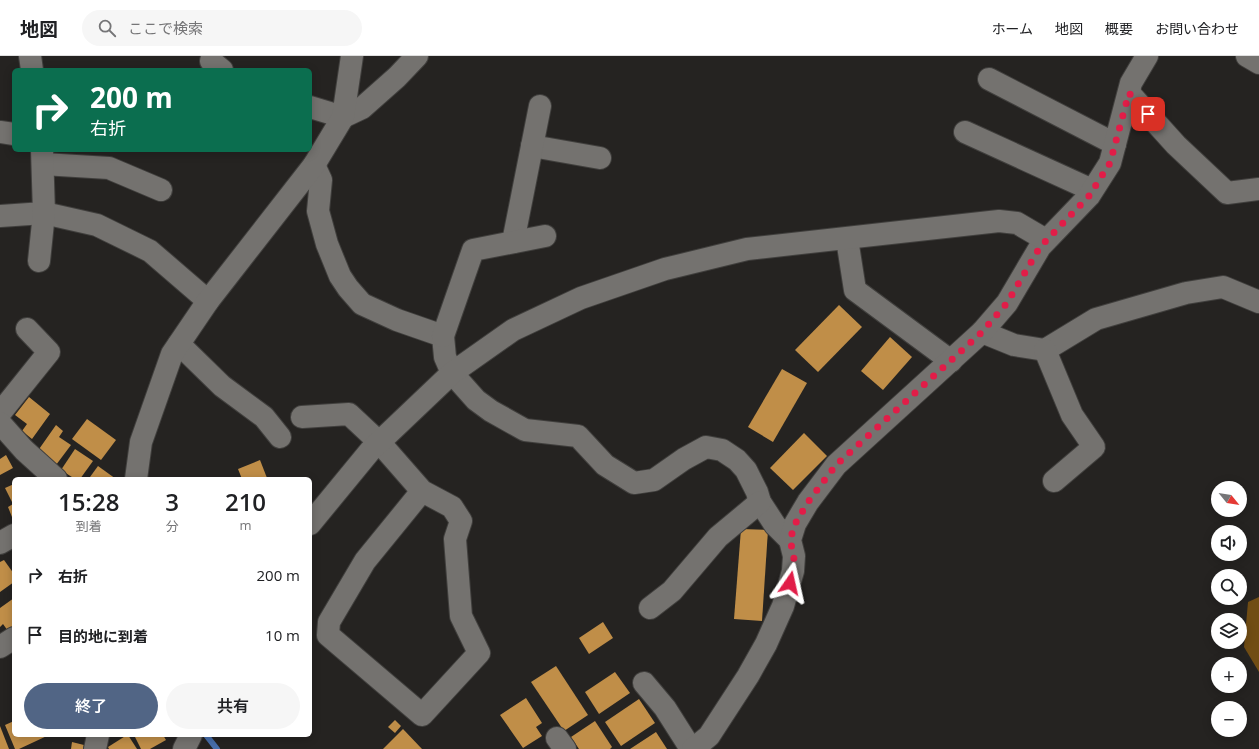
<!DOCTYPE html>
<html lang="ja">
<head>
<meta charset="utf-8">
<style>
	:root { --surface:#fff; --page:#f6f6f6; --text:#202124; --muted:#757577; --line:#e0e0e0; --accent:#516585 }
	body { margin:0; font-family:"Open Sans","Noto Sans JP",sans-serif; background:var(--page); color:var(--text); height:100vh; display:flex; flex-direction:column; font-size:15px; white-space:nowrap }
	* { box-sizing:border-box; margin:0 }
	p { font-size:13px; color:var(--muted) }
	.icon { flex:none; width:22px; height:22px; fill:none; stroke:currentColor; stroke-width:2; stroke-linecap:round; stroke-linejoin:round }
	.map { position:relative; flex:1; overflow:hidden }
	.panel { position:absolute; left:12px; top:421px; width:300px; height:260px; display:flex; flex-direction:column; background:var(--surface); border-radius:6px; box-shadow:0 2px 10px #0003 }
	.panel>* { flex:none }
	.banner { position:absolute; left:12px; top:12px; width:300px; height:84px; border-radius:6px; box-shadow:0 2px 10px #0003; background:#0b6e4f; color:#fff; overflow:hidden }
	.needle { width:26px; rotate:120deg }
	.tools { position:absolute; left:1211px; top:425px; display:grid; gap:8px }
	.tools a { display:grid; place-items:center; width:36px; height:36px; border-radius:50%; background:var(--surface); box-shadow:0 2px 10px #0003; font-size:20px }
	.pin { position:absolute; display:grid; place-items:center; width:34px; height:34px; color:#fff; margin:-17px; border-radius:8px; box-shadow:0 2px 6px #0006 }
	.me { position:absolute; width:44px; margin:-22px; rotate:11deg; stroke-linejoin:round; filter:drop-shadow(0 0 3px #0008) }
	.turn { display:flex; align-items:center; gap:14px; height:84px; padding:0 12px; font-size:18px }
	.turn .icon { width:52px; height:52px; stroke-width:2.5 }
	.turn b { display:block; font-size:28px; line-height:34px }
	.eta { display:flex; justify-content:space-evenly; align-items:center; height:68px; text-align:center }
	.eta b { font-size:24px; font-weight:600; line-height:28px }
	.cta { display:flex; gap:8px; margin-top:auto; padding:8px 12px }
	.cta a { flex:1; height:46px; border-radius:24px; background:var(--accent); color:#fff; font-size:16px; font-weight:600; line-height:46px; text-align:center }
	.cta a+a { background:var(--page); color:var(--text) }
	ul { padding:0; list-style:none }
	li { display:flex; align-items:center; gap:12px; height:60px; padding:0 12px }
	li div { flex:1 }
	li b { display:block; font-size:15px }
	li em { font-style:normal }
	header { display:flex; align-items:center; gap:24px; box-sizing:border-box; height:56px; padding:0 20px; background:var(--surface); border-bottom:1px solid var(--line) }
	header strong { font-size:19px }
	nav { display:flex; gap:22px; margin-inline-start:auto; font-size:14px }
	.search { width:280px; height:36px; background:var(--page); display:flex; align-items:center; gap:10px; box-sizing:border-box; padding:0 14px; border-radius:22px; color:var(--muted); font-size:15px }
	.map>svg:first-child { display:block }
	.forest { fill:#714d14 }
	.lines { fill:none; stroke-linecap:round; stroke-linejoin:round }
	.stream { stroke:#476eab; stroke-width:6 }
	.building { fill:#c08e48 }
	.street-casing { stroke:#403f3d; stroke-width:24 }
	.secondary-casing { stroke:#403f3d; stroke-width:24 }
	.street { stroke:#74726f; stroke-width:22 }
	.secondary { stroke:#74726f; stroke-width:22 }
	.route { stroke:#e11d48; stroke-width:7; stroke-dasharray:0 12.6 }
</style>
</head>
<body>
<header>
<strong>地図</strong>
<div class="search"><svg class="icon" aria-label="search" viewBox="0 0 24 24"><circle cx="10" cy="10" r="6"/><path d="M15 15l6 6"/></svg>ここで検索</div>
<nav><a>ホーム</a><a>地図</a><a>概要</a><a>お問い合わせ</a></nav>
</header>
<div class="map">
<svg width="1259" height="693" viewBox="0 0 1259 693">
	<rect width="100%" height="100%" fill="#252321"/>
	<path class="forest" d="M1259,541V616L1244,591L1248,546Z"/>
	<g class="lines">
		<path class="stream" d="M206,679L217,693"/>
	</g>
	<g class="building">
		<path d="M839,249L862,271L818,316L795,294Z"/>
		<path d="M890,281L912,301L883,334L861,315Z"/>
		<path d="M782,313L807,327L773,386L748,371Z"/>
		<path d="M29,341L50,358L32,383L22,375L27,368L15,359Z"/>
		<path d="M87,363L116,384L101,404L72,383Z"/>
		<path d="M56,369L63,375L59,381L71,389L56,409L37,396Z"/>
		<path d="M804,377L827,400L793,434L770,412Z"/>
		<path d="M75,393L93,405L80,423H75L61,414Z"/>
		<path d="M6,399L13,412L0,419V403Z"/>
		<path d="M260,404L267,422L242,423L238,413Z"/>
		<path d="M98,410L116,423H92L90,421Z"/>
		<path d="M14,428V461H12L8,451L13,448L5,432Z"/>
		<path d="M741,473L768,474L762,565L734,563Z"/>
		<path d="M4,504L14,518V526L0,536V506Z"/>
		<path d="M14,542V571L8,575L3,568L0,571V552Z"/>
		<path d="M603,566L613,582L589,598L579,582Z"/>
		<path d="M556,610L588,659L564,675L531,626Z"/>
		<path d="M615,616L630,637L599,658L585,636Z"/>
		<path d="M526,642L542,667L536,671L542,680L523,692L500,659Z"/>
		<path d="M639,643L655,667L621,690L605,666Z"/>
		<path d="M395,664L401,670L395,677L388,671Z"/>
		<path d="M14,665V679H49L19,693H15L5,669Z"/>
		<path d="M595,665L612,691L610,693H579L571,681Z"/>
		<path d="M0,670L9,693H0Z"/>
		<path d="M403,673L422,693H383Z"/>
		<path d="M656,676L667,693H630Z"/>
		<path d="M127,679H128L137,693H109L108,691Z"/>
		<path d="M134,679H163L166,684L150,693H141Z"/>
		<path d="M72,686L84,689L83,693H71Z"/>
	</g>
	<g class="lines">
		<g class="street-casing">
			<g id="street">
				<path d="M30,0L32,14"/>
				<path d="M1247,0L1259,7"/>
				<path d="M211,5L222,14"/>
				<path d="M989,23L1115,88"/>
				<path d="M1129,37L1176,89L1227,137L1259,133"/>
				<path d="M310,51L343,61L362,52L397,21L417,0"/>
				<path d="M0,76L14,78"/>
				<path d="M965,76L1092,134"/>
				<path d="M532,90L600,102"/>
				<path d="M43,108L109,112L161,134"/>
				<path d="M314,109L321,124L318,155L327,188L340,220L348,232L362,248L397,264L443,280L445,301L452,317L476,344L491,355L525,374L578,380L605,409L634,427L654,424L684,403L706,391L722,394L737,404L746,414L757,436L760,446L775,469L790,484"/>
				<path d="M0,160L44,157L97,169L150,195L208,245"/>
				<path d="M847,183L855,234L951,305"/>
				<path d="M513,186L540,50"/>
				<path d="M39,205L44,157L42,94"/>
				<path d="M982,276L1014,289L1045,294L1096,263L1186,237L1223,231L1259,246"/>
				<path d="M443,280L473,194L545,180"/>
				<path d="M179,288L222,330L264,361L280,381"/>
				<path d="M1045,294L1072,359L1094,391L1054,425"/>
				<path d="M0,357L49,296L27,273"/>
				<path d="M302,361L349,358L380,387L422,435L452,451L461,465L455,483L461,560L479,597L422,659L328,579L329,566L365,505L422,435"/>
				<path d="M0,367L24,394L56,423"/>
				<path d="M136,423L141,386L172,298L208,245L314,109L343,61L352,0"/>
				<path d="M0,487L14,479"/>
				<path d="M650,552L672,535L718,481L760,446"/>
				<path d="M0,591L14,582"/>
				<path d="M644,627L665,652L691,693"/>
				<path d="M557,682L565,693"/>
				<path d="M95,693L98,679"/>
				<path d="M693,693L709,680L748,620L766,588L783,550L793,515L794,500L790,484L795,468L808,446L836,409L982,276L1007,247L1040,191L1089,140L1110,107L1131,27L1147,0"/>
			</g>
		</g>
		<g class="secondary-casing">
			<g id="secondary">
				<path d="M310,468L370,395L452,317L513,274L581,242L665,213L747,193L999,165L1017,167L1046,184"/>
				<path d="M184,693L191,679"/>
			</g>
		</g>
		<use href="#street" class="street"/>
		<use href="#secondary" class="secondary"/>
	</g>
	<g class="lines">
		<path class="route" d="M790,527L793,515L794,500L790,484L795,468L808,446L836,409L982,276L1007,247L1040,191L1089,140L1110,107L1129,37L1148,58"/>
	</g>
</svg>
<div class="tools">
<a><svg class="needle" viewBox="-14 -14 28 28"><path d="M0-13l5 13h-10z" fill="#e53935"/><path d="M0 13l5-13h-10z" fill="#757577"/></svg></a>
<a><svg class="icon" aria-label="sound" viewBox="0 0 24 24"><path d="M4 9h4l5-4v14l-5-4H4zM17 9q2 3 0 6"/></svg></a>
<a><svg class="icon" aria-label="search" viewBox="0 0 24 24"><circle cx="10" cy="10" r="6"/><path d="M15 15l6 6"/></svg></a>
<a><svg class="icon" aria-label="layers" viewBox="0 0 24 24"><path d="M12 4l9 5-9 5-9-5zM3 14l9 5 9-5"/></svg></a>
<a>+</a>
<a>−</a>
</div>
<div class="pin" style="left:1148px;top:58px;background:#d93025"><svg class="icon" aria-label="arrive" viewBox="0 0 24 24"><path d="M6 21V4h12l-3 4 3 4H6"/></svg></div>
<svg class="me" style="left:790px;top:527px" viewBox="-20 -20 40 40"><path d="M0-17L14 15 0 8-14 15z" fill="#e11d48" stroke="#fff" stroke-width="4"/></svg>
<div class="banner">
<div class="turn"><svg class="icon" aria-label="right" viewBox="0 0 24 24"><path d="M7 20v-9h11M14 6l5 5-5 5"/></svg><div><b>200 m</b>右折</div></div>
</div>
<section class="panel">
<div class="eta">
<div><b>15:28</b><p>到着</p></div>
<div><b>3</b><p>分</p></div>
<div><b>210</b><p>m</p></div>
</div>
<ul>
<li><svg class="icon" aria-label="right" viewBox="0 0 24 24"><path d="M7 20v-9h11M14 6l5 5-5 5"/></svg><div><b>右折</b></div><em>200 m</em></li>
<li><svg class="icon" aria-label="arrive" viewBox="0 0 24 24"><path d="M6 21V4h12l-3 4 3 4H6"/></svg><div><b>目的地に到着</b></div><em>10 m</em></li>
</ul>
<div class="cta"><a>終了</a><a>共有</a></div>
</section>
</div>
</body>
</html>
